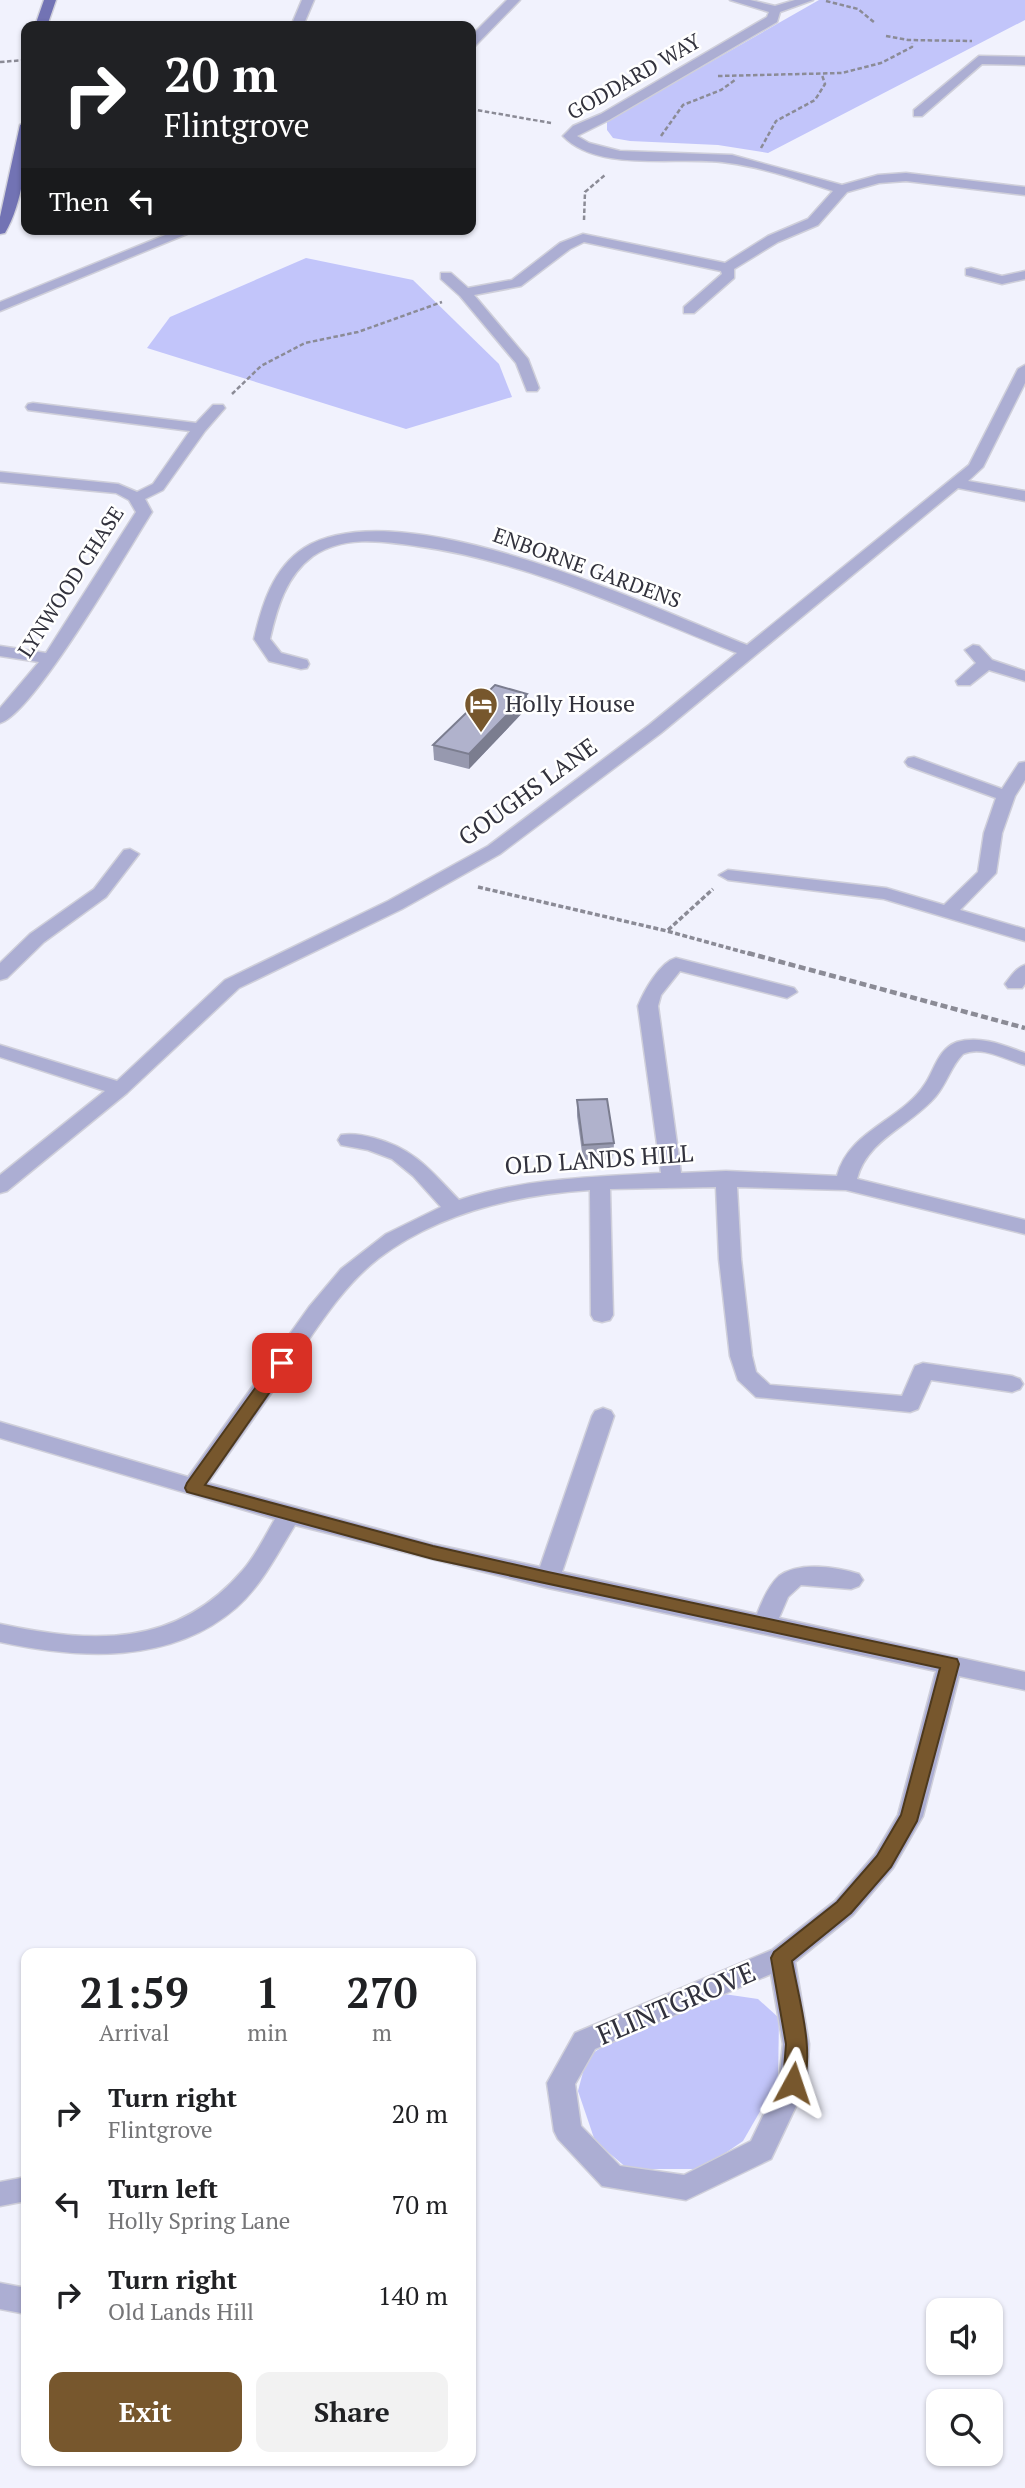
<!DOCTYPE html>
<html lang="en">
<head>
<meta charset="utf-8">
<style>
	:root { --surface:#fff; --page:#f2f2f2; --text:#202124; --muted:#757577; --accent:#77572d }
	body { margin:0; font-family:"PT Serif",serif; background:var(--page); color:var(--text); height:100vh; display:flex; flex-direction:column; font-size:26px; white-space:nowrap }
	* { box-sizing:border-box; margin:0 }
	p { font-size:23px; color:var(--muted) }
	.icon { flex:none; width:38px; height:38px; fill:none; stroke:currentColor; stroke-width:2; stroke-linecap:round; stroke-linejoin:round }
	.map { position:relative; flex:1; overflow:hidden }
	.sheet { position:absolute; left:21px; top:1948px; width:455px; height:518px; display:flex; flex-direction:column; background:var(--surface); border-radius:14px; box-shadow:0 2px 5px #0004 }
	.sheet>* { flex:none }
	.guide { position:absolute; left:21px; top:21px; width:455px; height:214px; border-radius:14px; box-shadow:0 2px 5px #0004; background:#202124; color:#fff; overflow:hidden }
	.tools { position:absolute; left:926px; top:2298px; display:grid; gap:14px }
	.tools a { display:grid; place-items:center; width:77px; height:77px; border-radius:14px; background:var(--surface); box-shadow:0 2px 5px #0004; font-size:35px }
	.pin { position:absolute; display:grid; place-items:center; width:60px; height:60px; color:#fff; margin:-30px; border-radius:14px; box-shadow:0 4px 10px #0006 }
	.me { position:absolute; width:77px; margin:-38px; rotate:5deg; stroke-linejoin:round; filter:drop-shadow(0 0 5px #0008) }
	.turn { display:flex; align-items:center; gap:24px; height:147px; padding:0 28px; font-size:32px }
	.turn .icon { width:91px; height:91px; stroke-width:2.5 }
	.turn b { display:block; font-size:49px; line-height:60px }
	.then { display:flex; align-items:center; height:66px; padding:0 28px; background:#0003; gap:14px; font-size:26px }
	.eta { display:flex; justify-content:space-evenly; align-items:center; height:119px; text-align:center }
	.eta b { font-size:42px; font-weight:700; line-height:49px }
	.button { display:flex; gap:14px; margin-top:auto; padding:14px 28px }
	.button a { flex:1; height:80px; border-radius:14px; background:var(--accent); color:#fff; font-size:28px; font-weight:700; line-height:80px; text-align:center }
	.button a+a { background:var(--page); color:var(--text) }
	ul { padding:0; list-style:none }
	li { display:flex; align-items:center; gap:21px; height:91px; padding:0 28px }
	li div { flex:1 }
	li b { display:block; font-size:26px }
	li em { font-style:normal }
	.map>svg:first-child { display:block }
	.green { fill:#c2c5fa }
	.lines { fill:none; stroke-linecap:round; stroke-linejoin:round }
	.minor-casing { stroke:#cfcfda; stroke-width:3 }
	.major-casing { stroke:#cfcfda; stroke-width:3 }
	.path-far2 { stroke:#8b8b96; stroke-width:2.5; stroke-dasharray:4.5 2.5; stroke-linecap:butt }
	.path-far1 { stroke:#8b8b96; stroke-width:3.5; stroke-dasharray:5 2.5; stroke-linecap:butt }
	.path { stroke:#8b8b96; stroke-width:4.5; stroke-dasharray:7 3.5; stroke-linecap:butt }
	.minor { fill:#acaed3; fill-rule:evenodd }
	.major { fill:#7273b4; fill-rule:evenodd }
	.wall { fill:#9799af }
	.shaded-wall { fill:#7b7d8f }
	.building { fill:#b0b2cc; stroke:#7b7d8f; stroke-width:2 }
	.route { fill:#77572d; stroke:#4d391d; stroke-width:2 }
	.labels { text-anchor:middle; stroke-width:5; stroke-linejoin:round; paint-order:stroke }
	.far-street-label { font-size:21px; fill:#32323d; stroke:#fff }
	.poi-label { font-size:24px; fill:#32323d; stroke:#fff; text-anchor:start }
	.street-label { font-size:24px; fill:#32323d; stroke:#fff }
	.near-street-label { font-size:28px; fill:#32323d; stroke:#fff }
</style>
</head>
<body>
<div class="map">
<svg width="1025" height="2488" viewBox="0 0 1025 2488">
	<rect width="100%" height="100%" fill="#f1f2fd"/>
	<g class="green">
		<path d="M819,0H1025V20L768,153L718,145L630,141L613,138L607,130V121Z"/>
		<path d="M306,258L413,280L499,364L512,397L406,429L147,348L170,317Z"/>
		<path d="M717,1993L758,1999L779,2018L778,2080L743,2141L702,2169H628L595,2141L578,2091L587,2057L622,2034Z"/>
	</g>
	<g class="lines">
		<g class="minor-casing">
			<g id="minor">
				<path d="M302,0H314L303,26H291Z"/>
				<path d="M507,0H520L475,46L471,47V36Z"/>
				<path d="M730,0H750L775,6L795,0H813L780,12L777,22L609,120L577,136L589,143L620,151L732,155L842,185L878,175L906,173L1025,187V195L906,181L879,183L847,192L818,225L778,242L734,269V278L694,313H684V307L722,274L721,271L584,242L570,249L521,286L474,295L528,359L539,388L537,391H527L516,363L460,296L441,279V273H451L468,288L512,280L560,243L583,234L725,263L768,236L808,219L833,191C799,180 765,168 729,163C681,155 599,174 563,136L573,126L601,114L767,17L769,12Z"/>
				<path d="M979,56L1025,57V65L982,64L922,116H914V110Z"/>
				<path d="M180,229H199L0,311V302Z"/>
				<path d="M971,268L1002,276L1025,271V279L1002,284L966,275V269Z"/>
				<path d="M1025,365V383L983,467L968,481L1025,491V501L958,488L661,733L500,854L402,909L239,988L127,1093L7,1191L0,1193V1175L105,1091L0,1057V1045L117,1081L225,980L388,901L488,846L649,725L737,653C631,611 531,562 416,546C381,541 344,535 313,556C286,576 277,608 270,639L281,653L307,660L309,664L307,668L301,669L269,661L254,639C262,605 273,568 304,548C401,488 649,606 747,645L969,465L1018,369Z"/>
				<path d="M33,403L196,423L213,405H223L225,408L205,431L163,490L145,499L152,512C129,548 33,715 0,723V708L39,662L0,656V646L46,653L136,512L129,500L116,493L0,482V472L118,484L137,492L153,484L190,431L28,410L26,407L28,404Z"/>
				<path d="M973,645L979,646L992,660L1025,671V681L989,670L970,685H958L956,681L976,663L965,650Z"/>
				<path d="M914,757L1002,789L1019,763L1025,762V780L1015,796L1002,833L996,873L960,910L1025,929V941L884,899L728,880L719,875L728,870L886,888L944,905L978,872L984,833L996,798L908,766L905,762L908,758Z"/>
				<path d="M130,849L139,854L106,897L44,942L7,978L0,980V963L30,934L94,889L124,850Z"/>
				<path d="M676,958L794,988L797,992L787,998L680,971L661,995L658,1006L681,1173L726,1171L837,1176C849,1130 901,1121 925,1084C935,1069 938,1049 957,1042C980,1035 1003,1045 1025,1053V1065C1006,1060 982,1045 963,1054C951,1066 947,1083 936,1096C911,1126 867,1139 857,1179L1025,1220V1234L846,1190L737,1187L741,1259L752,1356L756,1372L770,1385L902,1396L915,1366L923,1363L1012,1376L1020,1379L1023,1384L1020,1389L1012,1392L931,1380L918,1409L910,1412L756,1397L738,1380L730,1356L719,1259L716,1187L610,1189L613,1315L610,1320L602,1322L594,1320L591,1315L590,1190C516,1195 440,1212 379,1258C344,1285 319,1325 294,1361C266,1401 237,1442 208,1483L433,1544L540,1567L592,1416L595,1411L603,1408L611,1411L614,1416L562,1572L757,1614C762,1601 769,1585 779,1576C799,1561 837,1567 859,1574L863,1580L859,1586L851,1589L801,1585L788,1597L779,1618L1025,1672V1690L959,1676L923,1816L893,1868L853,1915L795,1962L809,2044L807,2083L771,2159L686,2200L602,2186L558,2139L554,2131L547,2083L575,2033L772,1950L835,1901L875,1854L898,1815L936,1671L548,1588L295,1525C277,1554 262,1585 236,1608C170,1665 79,1659 0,1642V1624C93,1644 176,1648 243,1570C256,1555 265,1536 275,1519L0,1438V1422L188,1477L309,1307L341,1269L386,1234L441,1207L413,1176L392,1159L368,1150L341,1145L338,1140L341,1135C352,1133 363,1135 374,1138C415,1149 431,1171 459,1200C524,1178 593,1177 661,1173L638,1006C644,991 660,962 676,958ZM771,1974L783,2044L779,2083L751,2141L684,2175L620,2166L581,2126L575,2084L595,2049Z"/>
				<path d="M1025,965V984L1022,988H1008L1005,984C1011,976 1016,968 1025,965Z"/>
				<path d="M26,2177V2201L0,2206V2182Z"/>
				<path d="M0,2283L26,2288V2314L0,2309Z"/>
			</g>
		</g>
		<g class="major-casing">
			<g id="major">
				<path d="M44,0H56L47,26H35Z"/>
				<path d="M26,121C28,156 23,202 5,233L0,234V217L20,125Z"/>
			</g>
		</g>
		<g class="path-far2">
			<path d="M826,1L858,9L875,23"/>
			<path d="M886,36L908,40L972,41"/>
			<path d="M0,62L26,60"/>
			<path d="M718,76L842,73L881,63L912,47V43"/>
			<path d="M471,109L551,123"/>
			<path d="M661,136L683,105L721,90L735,80"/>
			<path d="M761,148L776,121L815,100L825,84L822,75"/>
			<path d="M584,220L585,192L605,175"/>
			<path d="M232,394L261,366L305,343L358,332L442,302"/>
		</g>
		<g class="path-far1">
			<path d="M478,887L667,931L754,955"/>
			<path d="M668,930L713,889"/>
		</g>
		<path class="path" d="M748,953L1025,1028"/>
		<use href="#minor" class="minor"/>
		<use href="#major" class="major"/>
	</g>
	<g class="wall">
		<path d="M527,708L469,769L434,760L433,745Z"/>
		<path d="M577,1100L614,1143L613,1159L583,1160L577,1116Z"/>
	</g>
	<path class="shaded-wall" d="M527,694V708L469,769V754Z"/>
	<g class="building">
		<path d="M495,685L527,694L469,754L433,745Z"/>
		<path d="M607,1099L614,1143L583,1145L577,1100Z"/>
	</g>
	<path class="route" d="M282,1357L290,1363L205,1485L433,1546L548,1572L957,1659L959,1664L917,1821L891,1867L851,1913L792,1961C798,1996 817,2057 801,2090L793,2092L786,2090L783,2083L786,2044L771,1958L774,1952L837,1902L877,1856L901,1815L940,1668L433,1559L187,1492L185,1488L187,1483L276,1359Z"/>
	<defs>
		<g id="hotel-pin" transform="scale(1.75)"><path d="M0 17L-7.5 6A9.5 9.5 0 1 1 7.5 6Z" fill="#77572d" stroke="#fff"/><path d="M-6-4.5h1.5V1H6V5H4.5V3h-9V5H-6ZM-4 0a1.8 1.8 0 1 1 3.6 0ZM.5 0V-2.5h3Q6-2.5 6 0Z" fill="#fff"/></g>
	</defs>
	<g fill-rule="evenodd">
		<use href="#hotel-pin" x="481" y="704"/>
	</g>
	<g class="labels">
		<g class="far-street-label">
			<text transform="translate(634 77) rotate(-30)" y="7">GODDARD WAY</text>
			<text transform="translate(587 568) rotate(20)" y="7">ENBORNE GARDENS</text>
			<text transform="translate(71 582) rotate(-57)" y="7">LYNWOOD CHASE</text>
		</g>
		<g class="poi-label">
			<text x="505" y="712">Holly House</text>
		</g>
		<g class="street-label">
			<text transform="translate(528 792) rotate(-36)" y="8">GOUGHS LANE</text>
			<text transform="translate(599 1160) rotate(-4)" y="8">OLD LANDS HILL</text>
		</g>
		<g class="near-street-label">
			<text transform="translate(676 2003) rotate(-23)" y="10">FLINTGROVE</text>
		</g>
	</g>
</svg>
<div class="tools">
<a><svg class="icon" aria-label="sound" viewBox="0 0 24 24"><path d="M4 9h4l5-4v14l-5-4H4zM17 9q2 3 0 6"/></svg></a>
<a><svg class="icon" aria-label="search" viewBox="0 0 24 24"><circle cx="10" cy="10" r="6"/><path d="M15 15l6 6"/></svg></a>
</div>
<div class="pin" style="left:282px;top:1363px;background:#d93025"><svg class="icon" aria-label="arrive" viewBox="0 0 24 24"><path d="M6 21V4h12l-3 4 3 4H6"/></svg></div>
<svg class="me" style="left:793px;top:2083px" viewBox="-20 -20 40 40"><path d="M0-17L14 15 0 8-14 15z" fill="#77572d" stroke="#fff" stroke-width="4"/></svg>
<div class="guide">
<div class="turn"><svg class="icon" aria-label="right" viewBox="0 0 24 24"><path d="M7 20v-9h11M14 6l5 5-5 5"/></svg><div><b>20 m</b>Flintgrove</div></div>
<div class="then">Then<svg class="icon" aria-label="left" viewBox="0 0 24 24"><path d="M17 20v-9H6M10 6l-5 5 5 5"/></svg></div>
</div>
<section class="sheet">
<div class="eta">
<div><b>21:59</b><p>Arrival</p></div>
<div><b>1</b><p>min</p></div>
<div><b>270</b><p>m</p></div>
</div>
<ul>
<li><svg class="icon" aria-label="right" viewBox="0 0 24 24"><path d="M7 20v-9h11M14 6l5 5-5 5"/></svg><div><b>Turn right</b><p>Flintgrove</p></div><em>20 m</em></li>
<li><svg class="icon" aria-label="left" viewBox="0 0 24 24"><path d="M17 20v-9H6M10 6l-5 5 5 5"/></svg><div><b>Turn left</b><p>Holly Spring Lane</p></div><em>70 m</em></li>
<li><svg class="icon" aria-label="right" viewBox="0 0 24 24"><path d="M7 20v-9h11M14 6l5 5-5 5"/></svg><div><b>Turn right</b><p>Old Lands Hill</p></div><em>140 m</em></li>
</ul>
<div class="button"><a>Exit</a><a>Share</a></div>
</section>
</div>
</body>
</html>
